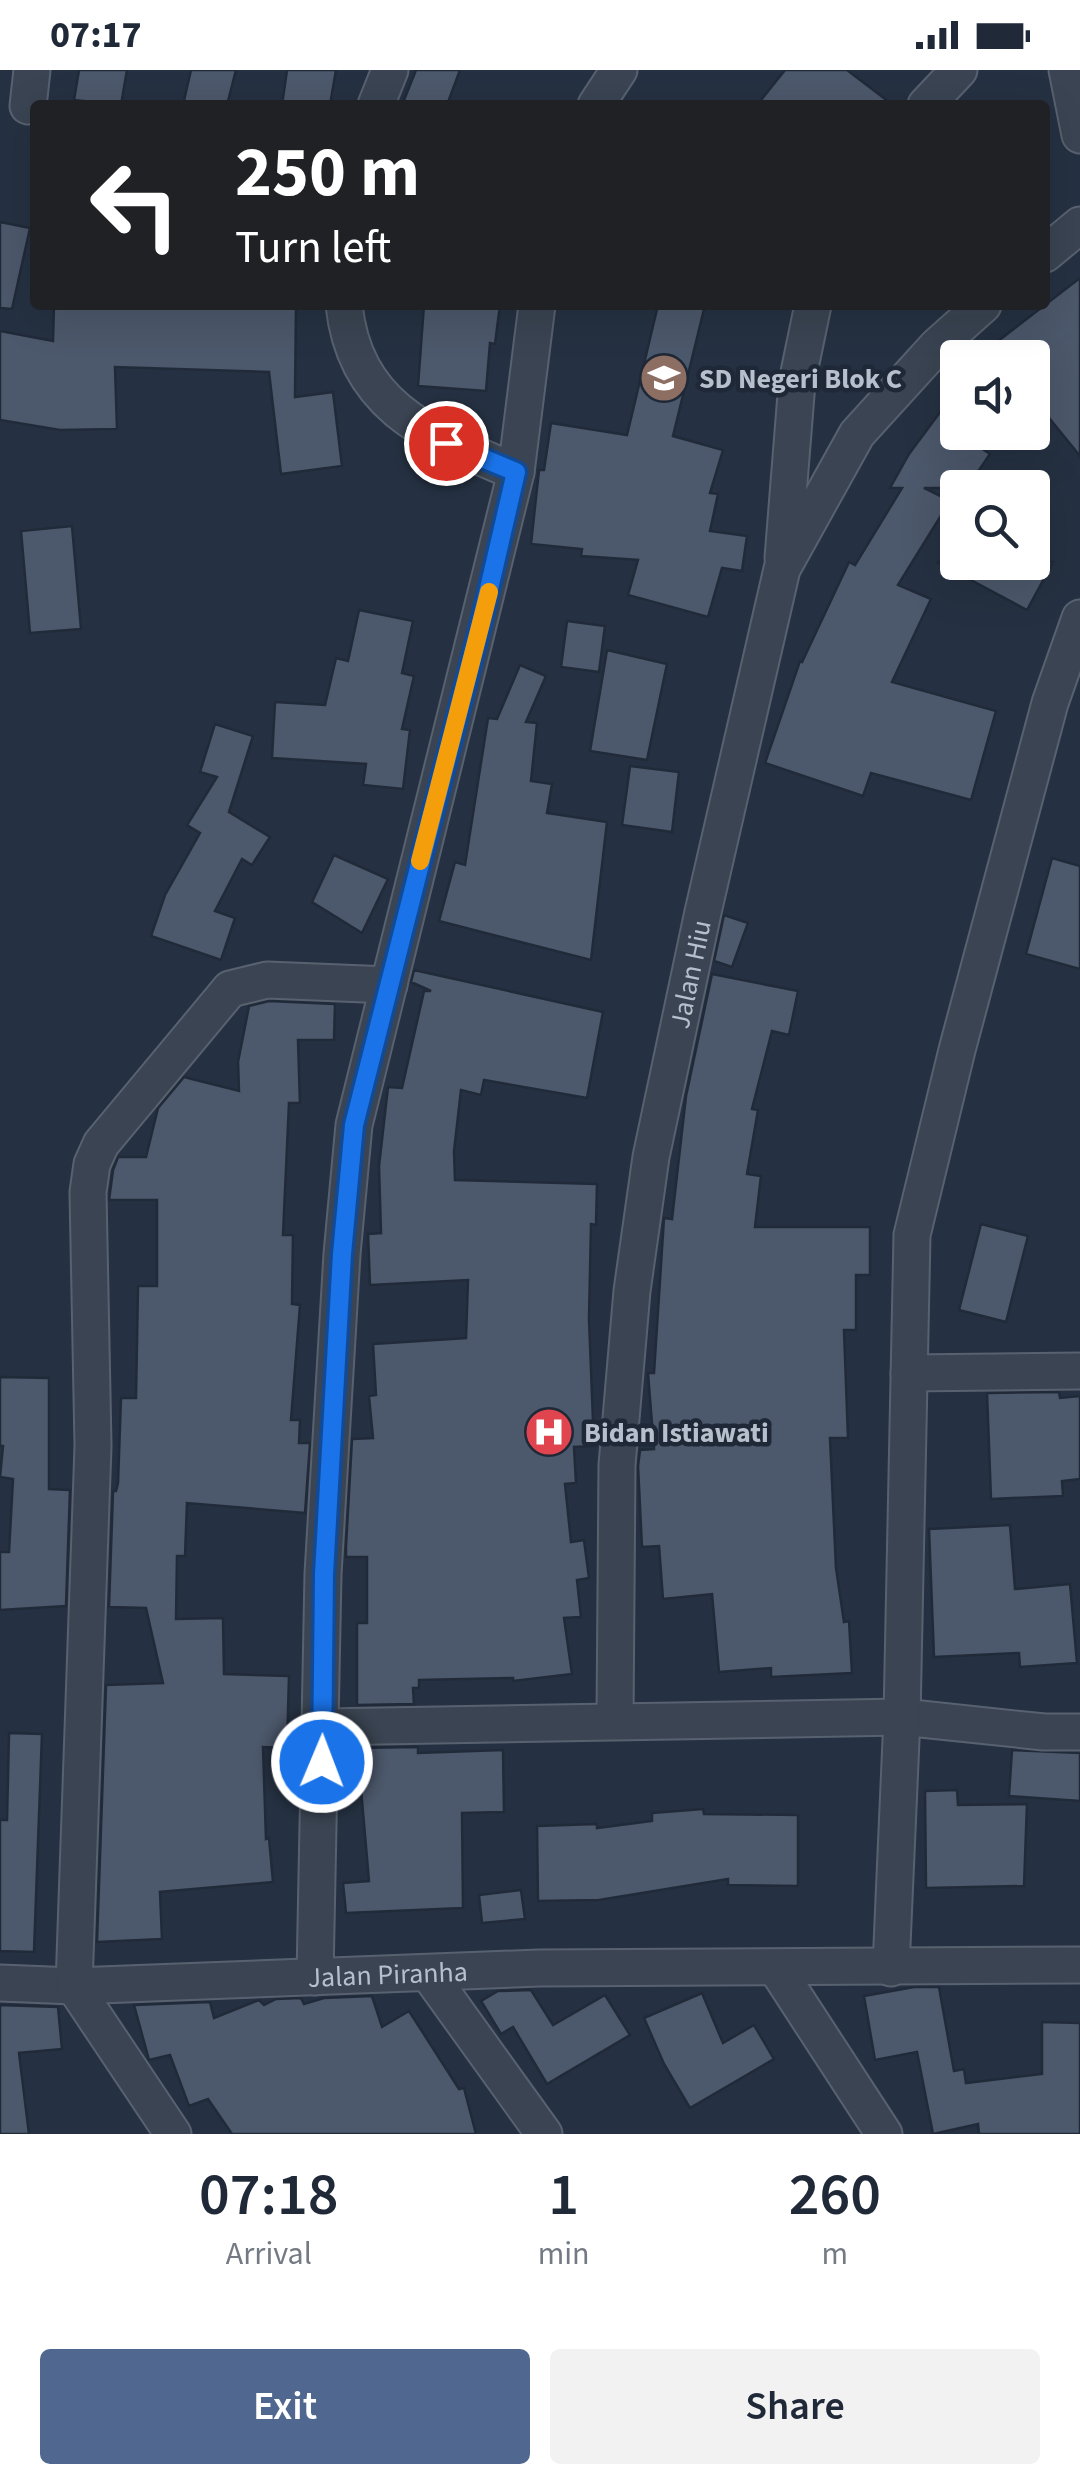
<!DOCTYPE html>
<html lang="en">
<head>
<meta charset="utf-8">
<style>
	:root { --surface:#fff; --page:#f2f2f3; --text:#1f2937; --muted:#747a83; --accent:#50688f }
	body { margin:0; font-family:"Source Sans 3",sans-serif; background:var(--page); color:var(--text); height:100vh; display:flex; flex-direction:column; font-size:38px; white-space:nowrap }
	* { box-sizing:border-box; margin:0 }
	p { font-size:32px; color:var(--muted) }
	.icon { flex:none; width:55px; height:55px; fill:none; stroke:currentColor; stroke-width:2; stroke-linecap:round; stroke-linejoin:round }
	.map { position:relative; height:2064px; overflow:hidden }
	.side { display:flex; flex-direction:column; background:var(--surface); flex:1 }
	.side>* { flex:none }
	.top-card { position:absolute; left:30px; top:30px; width:1020px; height:210px; border-radius:10px; box-shadow:0 10px 40px #0002; background:#202124; color:#fff; overflow:hidden }
	.fabs { position:absolute; left:940px; top:270px; display:grid; gap:20px }
	.fabs a { display:grid; place-items:center; width:110px; height:110px; border-radius:10px; background:var(--surface); box-shadow:0 10px 40px #0002; font-size:50px }
	.pin { position:absolute; display:grid; place-items:center; width:85px; height:85px; color:#fff; margin:-42px; border:5px solid #fff; border-radius:50%; box-shadow:0 2px 10px #0007 }
	.me { position:absolute; width:110px; margin:-55px; rotate:1deg; stroke-linejoin:round; filter:drop-shadow(0 0 8px #0008) }
	.turn { display:flex; align-items:center; gap:35px; height:210px; padding:0 40px; font-size:45px }
	.turn .icon { width:130px; height:130px; stroke-width:2.5 }
	.turn b { display:block; font-size:70px; line-height:85px }
	.eta { display:flex; justify-content:space-evenly; align-items:center; height:170px; text-align:center }
	.eta b { font-size:60px; font-weight:600; line-height:70px }
	.cta { display:flex; gap:20px; margin-top:auto; padding:20px 40px }
	.cta a { flex:1; height:115px; border-radius:10px; background:var(--accent); color:#fff; font-size:40px; font-weight:600; line-height:115px; text-align:center }
	.cta a+a { background:var(--page); color:var(--text) }
	.status { display:flex; justify-content:space-between; align-items:center; height:70px; padding:0 50px; background:var(--surface); direction:ltr }
	.status svg { height:28px; fill:currentColor }
	.map>svg:first-child { display:block }
	.building { fill:#4c586b; stroke:#212a39; stroke-width:2.5 }
	.lines { fill:none; stroke-linecap:round; stroke-linejoin:round }
	.street-casing { stroke:#58616f; stroke-width:39 }
	.street { stroke:#3a4452; stroke-width:35 }
	.route-casing { stroke:#114b97; stroke-width:25 }
	.route { stroke:#1a73e8; stroke-width:18 }
	.slow { stroke:#f59e0b; stroke-width:18 }
	.labels { text-anchor:middle; stroke-width:9; stroke-linejoin:round; paint-order:stroke }
	.poi-label { font-size:28px; font-weight:bold; fill:#b7bfcc; stroke:#1e2837; text-anchor:start }
	.street-label { font-size:28px; fill:#b7bfcc; stroke:#1e2837 }
</style>
</head>
<body>
<div class="status"><b>07:17</b><svg viewBox="0 0 49 12"><path d="M0 12V9h3v3zM5 12V6h3v6zM10 12V3h3v9zM15 12V0h3v12zM26 1h20v11H26zM47 4h2v5h-2z"/></svg></div>
<div class="map">
<svg width="1080" height="2064" viewBox="0 0 1080 2064">
	<rect width="100%" height="100%" fill="#253142"/>
	<g class="building">
		<path d="M79,0H127L121,35L74,30Z"/>
		<path d="M191,0H236L227,35H183Z"/>
		<path d="M287,0H336L330,35H282Z"/>
		<path d="M416,0H460L447,35H402Z"/>
		<path d="M785,0H847L893,35H757Z"/>
		<path d="M0,152L30,158L12,239L0,238Z"/>
		<path d="M1080,208V386L1032,327V288H976Z"/>
		<path d="M54,235H296L295,327L333,322L342,396L281,404L269,302L115,297L117,359L60,360L0,350V261L53,271Z"/>
		<path d="M424,235H500L495,274L490,273L486,321L418,316Z"/>
		<path d="M658,235H705L673,366L723,380L710,423L718,424L710,461L747,466L742,501L722,498L708,547L628,525L638,490L581,486L582,479L531,474L539,400H544L551,353L627,365Z"/>
		<path d="M958,318V362L990,384L967,418H924L950,431L898,515L931,529L892,612L996,641L971,730L871,703L863,726L765,693L800,591L802,592L849,492L855,495L902,418H890L909,384Z"/>
		<path d="M72,456L81,559L30,563L21,461Z"/>
		<path d="M937,492H1053L1027,540Z"/>
		<path d="M359,540L413,551L402,603L414,606L402,659L410,660L403,719L363,715L366,694L272,688L275,632L325,635L336,588L348,591Z"/>
		<path d="M567,551L605,556L599,602L561,597Z"/>
		<path d="M607,580L667,594L647,690L590,681Z"/>
		<path d="M520,595L546,606L526,652L537,653L531,711L552,714L547,743L607,752L591,890L439,851L455,792L465,795L488,648L497,649Z"/>
		<path d="M215,654L253,666L229,742L270,767L252,795L242,789L215,841L235,848L221,890L151,866L165,825L200,763L187,755L217,707L200,702Z"/>
		<path d="M630,696L679,702L672,762L622,755Z"/>
		<path d="M334,785L388,809L362,863L312,832Z"/>
		<path d="M1052,788L1080,796V899L1026,884Z"/>
		<path d="M724,845L748,853L732,897L714,891Z"/>
		<path d="M414,900L603,942L587,1028L484,1010L481,1025L461,1020L454,1081L455,1110L597,1114L596,1155L591,1154L589,1249L594,1376L574,1377L576,1413L565,1414L571,1472L584,1470L589,1508L577,1510L581,1547L564,1548L572,1604L513,1611V1608L419,1610V1618H413L414,1634L357,1635V1553H367V1487H346V1476L352,1369L373,1368L369,1326L376,1325L373,1274L466,1268L468,1210L370,1215L368,1164L381,1163L379,1096L388,1017L402,1018L424,921H431L411,912Z"/>
		<path d="M712,904L798,921L789,965L772,961L752,1039L758,1040L747,1104L761,1106L755,1157H870V1205H856V1260H844L848,1368H830L836,1498L844,1552L849,1551L852,1603L771,1607V1598L719,1602L712,1524L663,1529L659,1476L642,1477L638,1396L640,1380L654,1379L648,1303H654L664,1148L672,1149L686,1026Z"/>
		<path d="M269,931L335,934L334,970H298L300,1033H289L283,1165H293L292,1234L300,1235L291,1350H300L299,1373H310L305,1443L187,1433L185,1486H177L176,1549L223,1548L224,1604L289,1606L287,1678L263,1677L266,1769L269,1768L273,1812L160,1822L162,1869L97,1872L106,1615L163,1613L146,1538L109,1537L113,1421H116L118,1413L121,1328H136L138,1216H157V1130H109L113,1100L118,1087H146L158,1038L184,1007L239,1021L238,992L249,936Z"/>
		<path d="M981,1154L1028,1166L1006,1252L959,1240Z"/>
		<path d="M0,1307L49,1308V1419L70,1420L66,1536L0,1540V1482H9L13,1409L0,1407L3,1376H0Z"/>
		<path d="M1059,1322L1060,1328L1080,1326V1409L1062,1411L1063,1426L991,1429L987,1323Z"/>
		<path d="M1010,1455L1015,1519L1070,1514L1077,1593L1020,1597L1019,1583L934,1587L929,1459Z"/>
		<path d="M9,1663L42,1664L34,1882L0,1881V1750H7Z"/>
		<path d="M418,1677V1683L503,1680L504,1742L462,1743L463,1838L346,1843L343,1813L369,1811L360,1708H351L349,1678Z"/>
		<path d="M1012,1680L1080,1683V1731L1009,1726Z"/>
		<path d="M957,1720L958,1735L1027,1734L1024,1816L926,1818L925,1721Z"/>
		<path d="M703,1739L704,1744L798,1745V1816L728,1815V1809L599,1830L538,1831L537,1756L597,1754V1758L652,1751V1743Z"/>
		<path d="M521,1820L525,1849L482,1853L479,1825Z"/>
		<path d="M914,1917H939L954,2001L964,1999L966,2013L1042,2004V1952L1080,1953V2064H979L978,2054L933,2064L917,1982L875,1990L864,1926Z"/>
		<path d="M531,1920L553,1955L605,1925L630,1965L547,2014L513,1957L501,1964L481,1931L498,1921Z"/>
		<path d="M702,1923L723,1973L754,1955L774,1989L690,2038L664,1994L644,1948Z"/>
		<path d="M372,1926L382,1957L409,1941L459,2019L464,2018L476,2064H232L208,2029L189,2036L170,1985L149,1990L134,1935L210,1932L214,1948L259,1930L264,1935L276,1929L301,1928L304,1934L324,1928Z"/>
		<path d="M0,1935L58,1937L62,1979L19,1983L29,2064H0Z"/>
	</g>
	<g class="lines">
		<g class="street-casing">
			<g id="street">
				<path d="M1067,0L1080,65"/>
				<path d="M376,35L390,0"/>
				<path d="M596,35L619,0"/>
				<path d="M926,35L959,0"/>
				<path d="M28,36L32,0"/>
				<path d="M1045,184L1080,155"/>
				<path d="M344,235C355,339 431,366 516,402"/>
				<path d="M783,488L797,312L813,235"/>
				<path d="M909,1303L1080,1301"/>
				<path id="s1" d="M615,1650L617,1395L632,1221L651,1087L703,842L782,499L857,364L937,276L983,235"/>
				<path d="M323,1657L902,1647L1044,1662H1080"/>
				<path d="M776,1898L884,2064"/>
				<path d="M891,1898L902,1647L912,1165L957,980L1050,633L1080,548"/>
				<path d="M429,1904L544,2064"/>
				<path d="M315,1907L323,1504L342,1184L354,1055L516,402L537,235"/>
				<path id="s2" d="M0,1913L74,1916L539,1898L1080,1895"/>
				<path d="M173,2064L74,1916L93,1376L88,1122L92,1094L101,1074L230,919L267,910L389,915"/>
			</g>
		</g>
		<use href="#street" class="street"/>
	</g>
	<g class="lines">
		<g class="route-casing">
			<path id="route" d="M322,1692L324,1504L342,1184L354,1055L482,549L516,402L446,373"/>
		</g>
		<use href="#route" class="route"/>
		<path class="slow" d="M420,791L489,522"/>
	</g>
	<defs>
		<g id="school-disc" transform="scale(2.5)"><circle r="9.5" fill="#8d6e63" stroke="#1e2837"/><path d="M0-5L7-2L0 1L-7-2ZM-4 1L0 2.5L4 1V4Q0 6-4 4Z" fill="#fff"/></g>
		<g id="hospital-disc" transform="scale(2.5)"><circle r="9.5" fill="#e0444e" stroke="#1e2837"/><path d="M-5-5h3v3.5h4V-5h3V5h-3V1.5h-4V5h-3Z" fill="#fff"/></g>
	</defs>
	<g fill-rule="evenodd">
		<use href="#school-disc" x="664" y="308"/>
		<use href="#hospital-disc" x="549" y="1362"/>
	</g>
	<g class="labels">
		<g class="poi-label">
			<text x="699" y="318">SD Negeri Blok C</text>
			<text x="584" y="1372">Bidan Istiawati</text>
		</g>
		<g class="street-label">
			<text dy="10" stroke="none"><textPath href="#s1" startOffset="752">Jalan Hiu</textPath></text>
			<text dy="10" stroke="none"><textPath href="#s2" startOffset="388">Jalan Piranha</textPath></text>
		</g>
	</g>
</svg>
<div class="fabs">
<a><svg class="icon" aria-label="sound" viewBox="0 0 24 24"><path d="M4 9h4l5-4v14l-5-4H4zM17 9q2 3 0 6"/></svg></a>
<a><svg class="icon" aria-label="search" viewBox="0 0 24 24"><circle cx="10" cy="10" r="6"/><path d="M15 15l6 6"/></svg></a>
</div>
<div class="pin" style="left:446px;top:373px;background:#d93025"><svg class="icon" aria-label="arrive" viewBox="0 0 24 24"><path d="M6 21V4h12l-3 4 3 4H6"/></svg></div>
<svg class="me" style="left:322px;top:1692px" viewBox="-20 -20 40 40"><circle r="17" fill="#1a73e8" stroke="#fff" stroke-width="3"/><path d="M0-11L8 9 0 5-8 9z" fill="#fff"/></svg>
<div class="top-card">
<div class="turn"><svg class="icon" aria-label="left" viewBox="0 0 24 24"><path d="M17 20v-9H6M10 6l-5 5 5 5"/></svg><div><b>250 m</b>Turn left</div></div>
</div>
</div>
<section class="side">
<div class="eta">
<div><b>07:18</b><p>Arrival</p></div>
<div><b>1</b><p>min</p></div>
<div><b>260</b><p>m</p></div>
</div>
<div class="cta"><a>Exit</a><a>Share</a></div>
</section>
</body>
</html>
